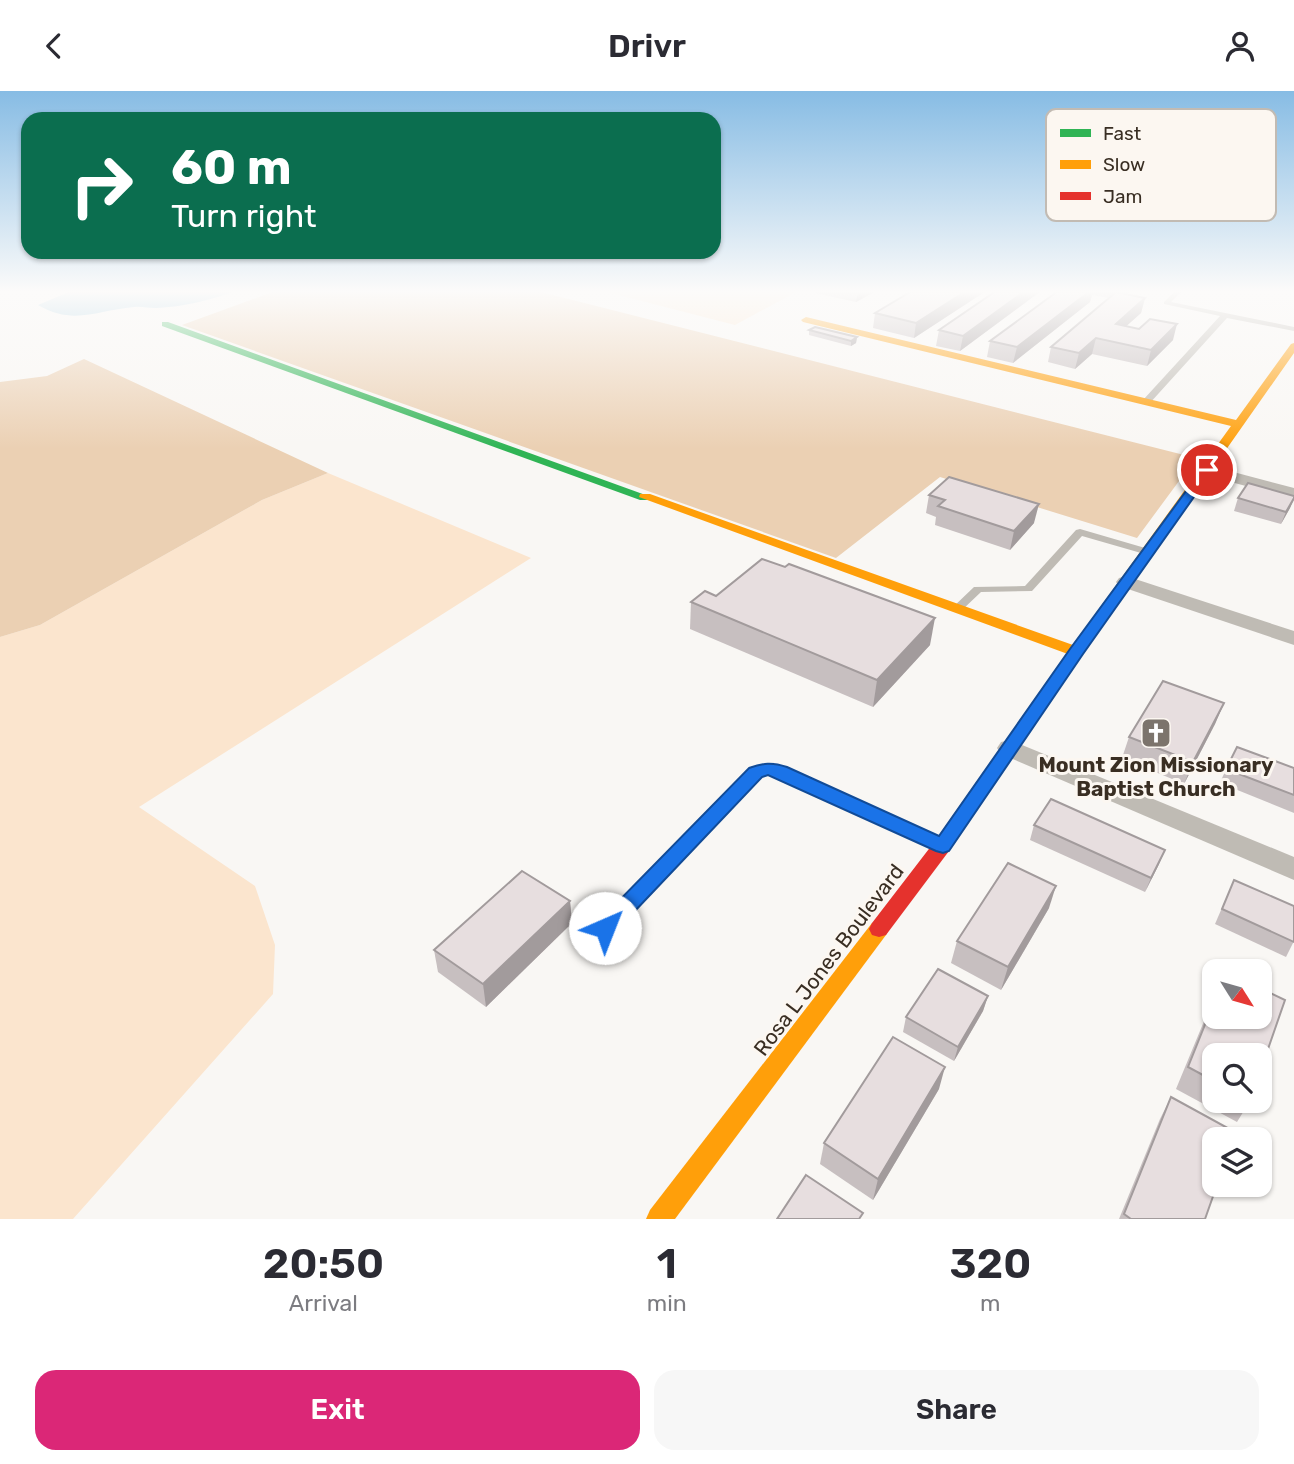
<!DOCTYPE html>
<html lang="en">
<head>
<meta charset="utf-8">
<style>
	:root { --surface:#fff; --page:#f7f7f7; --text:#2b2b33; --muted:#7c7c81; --accent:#db2777 }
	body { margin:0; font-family:Rubik,sans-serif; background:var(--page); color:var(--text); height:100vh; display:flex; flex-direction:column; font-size:26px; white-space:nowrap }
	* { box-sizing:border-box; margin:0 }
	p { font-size:23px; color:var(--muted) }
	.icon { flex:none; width:38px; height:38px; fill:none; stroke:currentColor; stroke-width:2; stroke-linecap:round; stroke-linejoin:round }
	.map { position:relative; height:1128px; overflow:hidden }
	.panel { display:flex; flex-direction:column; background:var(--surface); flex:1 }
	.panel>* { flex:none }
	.hud { position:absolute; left:21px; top:21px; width:700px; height:147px; border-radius:21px; box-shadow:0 2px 5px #0004; background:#0b6e4f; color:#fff; overflow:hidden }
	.needle { width:46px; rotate:127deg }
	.controls { position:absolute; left:1202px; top:868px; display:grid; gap:14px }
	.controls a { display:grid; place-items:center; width:70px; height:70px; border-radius:14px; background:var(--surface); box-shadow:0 2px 5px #0004; font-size:35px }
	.pin { position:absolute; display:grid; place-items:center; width:60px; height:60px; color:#fff; margin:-30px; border:4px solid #fff; border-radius:50%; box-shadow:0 2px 7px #0007 }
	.me { position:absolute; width:77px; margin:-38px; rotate:44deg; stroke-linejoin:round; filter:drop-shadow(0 0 5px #0008) }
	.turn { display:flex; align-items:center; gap:24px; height:147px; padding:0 35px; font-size:32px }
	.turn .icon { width:91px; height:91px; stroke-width:2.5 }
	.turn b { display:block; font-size:49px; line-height:60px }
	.eta { display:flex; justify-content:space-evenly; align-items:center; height:119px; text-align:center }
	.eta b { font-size:42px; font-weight:600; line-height:49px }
	.cta { display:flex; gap:14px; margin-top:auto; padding:14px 35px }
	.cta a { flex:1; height:80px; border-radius:21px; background:var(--accent); color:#fff; font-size:28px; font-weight:600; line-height:80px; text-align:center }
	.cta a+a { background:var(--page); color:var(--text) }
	header { display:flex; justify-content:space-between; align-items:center; height:91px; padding:0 35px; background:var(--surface); font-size:32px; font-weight:600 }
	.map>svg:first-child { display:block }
	.green { fill:#fbe5ce }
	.forest { fill:#ebd0b3 }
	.water { fill:#97c7de }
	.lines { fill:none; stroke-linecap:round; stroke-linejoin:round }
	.lane { fill:#bfbbb4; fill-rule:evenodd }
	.street { fill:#bfbbb4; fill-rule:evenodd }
	.fast { fill:#30b455; fill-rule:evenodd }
	.slow { fill:#ff9f0a; fill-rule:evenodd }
	.jam { fill:#e5322d; fill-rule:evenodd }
	.wall { fill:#c7bfc0 }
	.shaded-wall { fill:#a29b9c }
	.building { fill:#e7dedf; stroke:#a29b9c; stroke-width:2 }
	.route { fill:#1a73e8; stroke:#114b97; stroke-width:2 }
	.labels { text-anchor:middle; stroke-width:6; stroke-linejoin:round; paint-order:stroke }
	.poi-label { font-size:21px; font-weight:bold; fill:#392e23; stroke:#fcf7f1 }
	.street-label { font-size:21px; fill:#392e23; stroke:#fcf7f1 }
	.key { fill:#fcf7f1; stroke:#c2bbb3; stroke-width:2 }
	.key-label { font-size:19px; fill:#392e23 }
</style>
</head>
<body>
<header><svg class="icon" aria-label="back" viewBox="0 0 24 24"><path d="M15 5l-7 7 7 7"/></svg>Drivr<svg class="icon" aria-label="person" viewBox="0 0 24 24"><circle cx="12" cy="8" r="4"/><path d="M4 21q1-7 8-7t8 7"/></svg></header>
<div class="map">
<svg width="1294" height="1128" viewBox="0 0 1294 1128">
	<rect width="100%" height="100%" fill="#f9f7f4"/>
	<g class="green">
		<path d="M603,200H798L735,234Z"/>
		<path d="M328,382L531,467L139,716L255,795L275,854L273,903L73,1128H0V546L40,534L262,409Z"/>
	</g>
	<g class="forest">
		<path d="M275,200H537L1196,367L1137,447L940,386L836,467L182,234Z"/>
		<path d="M84,268L328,382L262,409L40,534L0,546V291L47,285Z"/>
	</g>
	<path class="water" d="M71,200H236C211,209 183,216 156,217C148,217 141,215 134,216C97,219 74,235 38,214Z"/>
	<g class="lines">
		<g class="lane">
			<path d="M1175,200H1182L1171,211L1294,236V240L1227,227L1149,313H1143V309L1220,225L1164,213V211Z"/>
			<path d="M1080,438L1152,459L1153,461L1148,464L1082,445L1032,500L981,501L961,520L957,521L951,518L974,496L1025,495L1076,439Z"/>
			<path d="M767,672L785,677L944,749L947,753L944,757L939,759L934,757L776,684L767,682L760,684L611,842L605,844L599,842L597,837L599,832L750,678Z"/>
		</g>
		<g class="street">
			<path d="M1207,374L1294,397V408L1201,383L1198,379Z"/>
			<path d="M1126,485L1294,540V554L1119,495L1116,491L1119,487Z"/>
			<path d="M1010,649L1294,766V789L1001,663L997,657L1001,651Z"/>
		</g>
		<path class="fast" d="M162,231H168L651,406L650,409H640L162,235Z"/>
		<g class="slow">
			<path d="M806,226L1236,329L1291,253L1294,252V262L1086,558L1083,559L1082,564L1076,566L639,406L640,403H650L1073,554L1231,335L803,231L801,229Z"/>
			<path d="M879,830L886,832L889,838L886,844L675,1128H646L650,1119L872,832Z"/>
		</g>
		<path class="jam" d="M1080,550L1088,555L949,760L886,844L879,846L872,844L869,838L872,832L935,750L1074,552Z"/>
	</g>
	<g class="wall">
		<path d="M816,200H876L856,211L815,202Z"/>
		<path d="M912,200H986L914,247L873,237L875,222Z"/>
		<path d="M996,200H1041L960,260L936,255L939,239Z"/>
		<path d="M1058,200H1130L1126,203L1145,207L1141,222L1126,235L1173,249L1147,275L1092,263L1075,278L1048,271L1051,256L1109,207L1092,204L1090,211L1013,272L987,266L990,250Z"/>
		<path d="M809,239L857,246L856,252L851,255L809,244Z"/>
		<path d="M929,404L1034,432L1010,459L935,434L936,426L926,422Z"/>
		<path d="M1294,405V409L1290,417L1281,433L1234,420L1238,407Z"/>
		<path d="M716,505L930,554L873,616L690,538L691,511Z"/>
		<path d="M1224,612L1215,633L1184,693L1122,667L1129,646Z"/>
		<path d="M1294,677V722L1220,692L1226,678Z"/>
		<path d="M1034,734L1159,773L1145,801L1030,749Z"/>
		<path d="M1234,789L1294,850L1286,866L1215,833Z"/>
		<path d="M570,810L572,832L486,916L438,881L434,859Z"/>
		<path d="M1049,817L1001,899L951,872L957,850Z"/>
		<path d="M988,905L983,920L954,970L903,941L906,926Z"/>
		<path d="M1214,906V1010H1250L1237,1031L1176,998Z"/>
		<path d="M939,998L873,1109L820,1073L824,1052Z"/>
		<path d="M1171,1006L1205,1128H1119L1160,1028Z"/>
	</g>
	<g class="shaded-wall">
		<path d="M858,200H876L856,211Z"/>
		<path d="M966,200H986L914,247L916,232Z"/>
		<path d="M1025,200H1041L960,260L963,245Z"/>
		<path d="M1090,200H1093L1090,211L1013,272L1017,256Z"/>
		<path d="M1122,200H1130L1119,209Z"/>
		<path d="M1145,207L1141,222L1112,248L1116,233Z"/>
		<path d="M1177,233L1173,249L1147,275L1151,259Z"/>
		<path d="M857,246L856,252L851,255V250Z"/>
		<path d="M1096,247L1092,263L1075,278L1079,262Z"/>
		<path d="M1294,407L1290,417L1281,433L1286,421Z"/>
		<path d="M1039,413L1034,432L1010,459L1014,440Z"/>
		<path d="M935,527L930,554L873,616L877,589Z"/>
		<path d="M1224,612L1215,633L1184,693L1193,671Z"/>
		<path d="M1165,759L1159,773L1145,801L1151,787Z"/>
		<path d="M1056,795L1049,817L1001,899L1008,876Z"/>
		<path d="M570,810L572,832L486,916L483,893Z"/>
		<path d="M988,905L983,920L954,970L958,956Z"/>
		<path d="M945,976L939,998L873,1109L878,1088Z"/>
	</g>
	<g class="building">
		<path d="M912,200H966L916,232L875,222Z"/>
		<path d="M996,200H1025L963,245L939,239Z"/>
		<path d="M1058,200H1090L1017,256L990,250Z"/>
		<path d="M1116,201L1145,207L1116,233L1139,238L1150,228L1177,233L1151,259L1096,247L1079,262L1051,256Z"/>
		<path d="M815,236L857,246L851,250L809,239Z"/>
		<path d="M949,386L1039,413L1014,440L938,415L945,409L929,404Z"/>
		<path d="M1248,392L1294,405V407L1286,421L1238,407Z"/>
		<path d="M762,468L785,476L789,473L935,527L877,589L691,511L705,500L716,505Z"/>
		<path d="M1163,590L1224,612L1193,671L1129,646Z"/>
		<path d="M1237,656L1294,677V704L1226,678Z"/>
		<path d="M1051,708L1165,759L1151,787L1034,734Z"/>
		<path d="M1008,772L1056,795L1008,876L957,850Z"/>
		<path d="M522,780L570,810L483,893L434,859Z"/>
		<path d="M1234,789L1294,815V851L1222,818Z"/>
		<path d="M938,878L988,905L958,956L906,926Z"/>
		<path d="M1260,897L1285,909L1260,981V964H1214V990L1188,976L1214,911V926H1260Z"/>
		<path d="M893,946L945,976L878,1088L824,1052Z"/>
		<path d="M1171,1006L1235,1041L1233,1048H1214V1094H1217L1205,1128H1131L1124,1123Z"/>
		<path d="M806,1084L863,1122L859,1128H777Z"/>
	</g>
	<linearGradient id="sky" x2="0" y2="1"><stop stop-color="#87bce4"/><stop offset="0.56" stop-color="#fcfbfa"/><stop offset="1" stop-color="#fcfbfa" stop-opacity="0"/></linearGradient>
	<rect width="1294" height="358" fill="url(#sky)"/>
	<path class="route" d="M1207,376L1213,379L1083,563L949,760L943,762L936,760L768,684L762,686L613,843L605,845L598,843L595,837L598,831L749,677C763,672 772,671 787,676L939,745L1070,558L1203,377Z"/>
	<defs>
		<g id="church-square" transform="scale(1.575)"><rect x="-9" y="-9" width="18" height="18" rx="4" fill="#7c746c" stroke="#fcf7f1"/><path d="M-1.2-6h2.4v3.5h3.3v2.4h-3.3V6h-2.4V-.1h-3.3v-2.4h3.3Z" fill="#fff"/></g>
	</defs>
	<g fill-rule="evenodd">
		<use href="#church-square" x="1156" y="642"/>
	</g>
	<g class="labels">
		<g class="poi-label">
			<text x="1156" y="681">Mount Zion Missionary<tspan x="1156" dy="24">Baptist Church</tspan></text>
		</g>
		<g class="street-label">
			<text transform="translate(829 869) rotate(-53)" y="7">Rosa L Jones Boulevard</text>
		</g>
	</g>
	<rect x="1046" y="18" width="230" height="112" rx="10" class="key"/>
	<rect x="1060" y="38" width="31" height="8" fill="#30b455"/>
	<rect x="1060" y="69" width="31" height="9" fill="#ff9f0a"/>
	<rect x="1060" y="101" width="31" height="8" fill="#e5322d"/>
	<g class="key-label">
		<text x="1103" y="49">Fast</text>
		<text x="1103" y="80">Slow</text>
		<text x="1103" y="112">Jam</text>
	</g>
</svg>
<div class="controls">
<a><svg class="needle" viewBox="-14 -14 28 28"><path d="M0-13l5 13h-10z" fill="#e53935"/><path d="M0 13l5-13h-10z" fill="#7c7c81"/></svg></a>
<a><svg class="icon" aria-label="search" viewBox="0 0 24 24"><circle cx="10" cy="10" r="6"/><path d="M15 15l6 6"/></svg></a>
<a><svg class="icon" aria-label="layers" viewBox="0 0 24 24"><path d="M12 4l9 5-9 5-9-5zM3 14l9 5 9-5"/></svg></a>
</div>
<div class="pin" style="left:1207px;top:379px;background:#d93025"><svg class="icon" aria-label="arrive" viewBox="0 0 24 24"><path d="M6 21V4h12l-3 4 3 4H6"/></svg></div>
<svg class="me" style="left:605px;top:837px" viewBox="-20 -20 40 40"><circle r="19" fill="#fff"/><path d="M0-13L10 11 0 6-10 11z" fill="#1a73e8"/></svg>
<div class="hud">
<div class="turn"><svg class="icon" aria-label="right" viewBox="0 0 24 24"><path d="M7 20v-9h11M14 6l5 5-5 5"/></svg><div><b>60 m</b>Turn right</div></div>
</div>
</div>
<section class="panel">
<div class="eta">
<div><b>20:50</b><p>Arrival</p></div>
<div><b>1</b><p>min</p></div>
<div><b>320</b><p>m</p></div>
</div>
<div class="cta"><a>Exit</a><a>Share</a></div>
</section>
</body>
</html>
